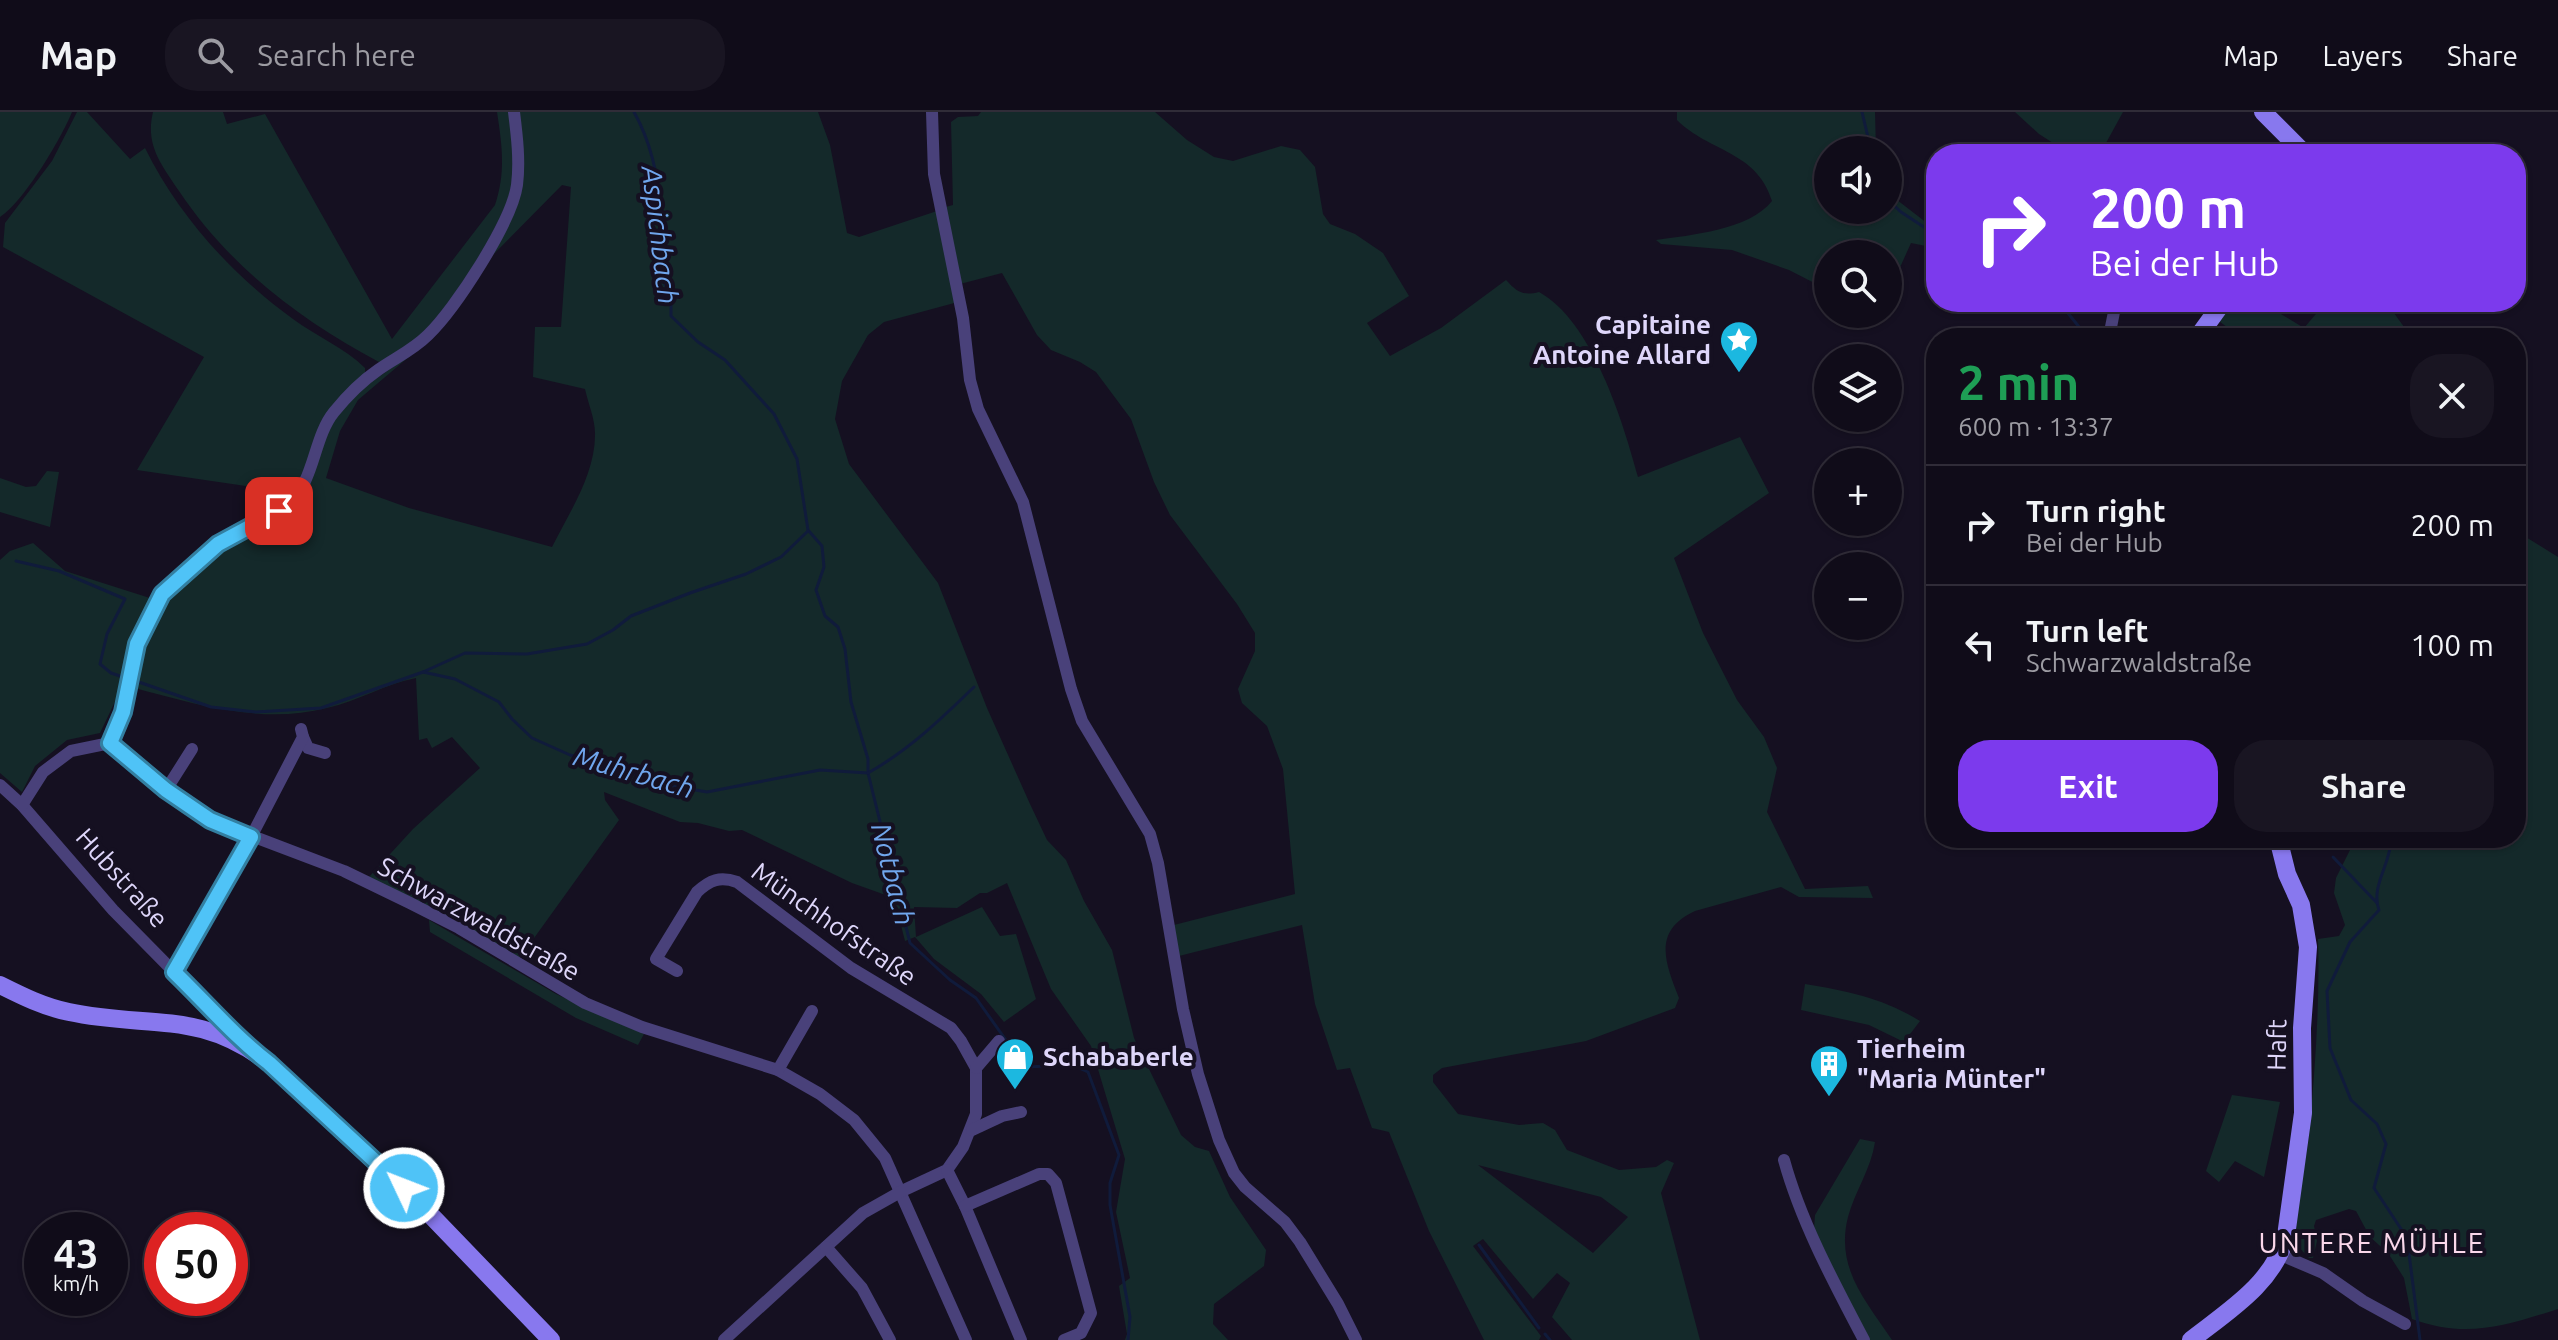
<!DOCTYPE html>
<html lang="en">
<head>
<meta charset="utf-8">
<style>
	:root { --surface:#100c19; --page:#191522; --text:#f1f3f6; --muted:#9c9ba2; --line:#302c38; --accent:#7c3aed }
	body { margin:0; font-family:Ubuntu,sans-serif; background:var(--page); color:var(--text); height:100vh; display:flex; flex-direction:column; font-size:30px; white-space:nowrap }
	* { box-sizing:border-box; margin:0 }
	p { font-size:26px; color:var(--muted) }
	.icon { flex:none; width:44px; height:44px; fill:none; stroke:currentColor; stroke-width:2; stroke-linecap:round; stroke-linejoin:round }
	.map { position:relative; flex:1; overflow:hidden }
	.details { position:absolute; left:1926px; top:216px; width:600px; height:520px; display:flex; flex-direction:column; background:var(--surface); border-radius:32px; box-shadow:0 2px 6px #0004,0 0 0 2px var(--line) }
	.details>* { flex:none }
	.top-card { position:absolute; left:1926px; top:32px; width:600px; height:168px; border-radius:32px; box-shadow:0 2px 6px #0004,0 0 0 2px var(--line); background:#7c3aed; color:#fff; overflow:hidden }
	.tools { position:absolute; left:1814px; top:24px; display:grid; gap:16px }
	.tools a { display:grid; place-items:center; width:88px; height:88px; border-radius:50%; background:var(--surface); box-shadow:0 2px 6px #0004,0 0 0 2px var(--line); font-size:40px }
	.speed { position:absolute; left:24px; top:1100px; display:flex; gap:16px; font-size:40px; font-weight:700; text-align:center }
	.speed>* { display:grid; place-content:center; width:104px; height:104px; border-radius:50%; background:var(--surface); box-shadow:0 2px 6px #0004,0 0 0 2px var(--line); line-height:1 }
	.speed small { font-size:20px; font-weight:400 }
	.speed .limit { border:12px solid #d22; background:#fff; color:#111 }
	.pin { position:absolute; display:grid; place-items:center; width:68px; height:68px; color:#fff; margin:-34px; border-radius:16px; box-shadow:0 4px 12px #0006 }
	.me { position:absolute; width:88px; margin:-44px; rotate:313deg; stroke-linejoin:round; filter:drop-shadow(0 0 6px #0008) }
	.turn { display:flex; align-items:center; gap:28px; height:168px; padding:0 32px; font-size:36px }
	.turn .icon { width:104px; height:104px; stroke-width:2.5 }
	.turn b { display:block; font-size:56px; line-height:68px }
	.round { display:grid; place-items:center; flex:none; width:84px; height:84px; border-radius:32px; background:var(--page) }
	.head { display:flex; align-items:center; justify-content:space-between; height:136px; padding:0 32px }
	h1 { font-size:48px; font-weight:700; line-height:60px; color:#1e9e55 }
	.button { display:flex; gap:16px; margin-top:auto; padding:16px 32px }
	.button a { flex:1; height:92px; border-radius:32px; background:var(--accent); color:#fff; font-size:32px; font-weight:700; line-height:92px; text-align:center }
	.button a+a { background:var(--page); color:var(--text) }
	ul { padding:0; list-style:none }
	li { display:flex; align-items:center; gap:24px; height:120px; padding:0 32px; border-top:2px solid var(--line) }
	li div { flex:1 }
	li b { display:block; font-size:30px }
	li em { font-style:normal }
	header { display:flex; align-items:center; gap:48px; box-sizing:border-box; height:112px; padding:0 40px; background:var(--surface); border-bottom:2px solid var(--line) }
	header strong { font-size:38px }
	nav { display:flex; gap:44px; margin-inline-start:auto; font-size:28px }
	.search { width:560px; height:72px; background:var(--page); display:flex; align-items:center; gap:20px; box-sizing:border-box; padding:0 28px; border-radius:32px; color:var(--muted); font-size:30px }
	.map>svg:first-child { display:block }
	.green { fill:#14292a; fill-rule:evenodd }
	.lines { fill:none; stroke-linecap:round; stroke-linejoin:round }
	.stream { stroke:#101b3b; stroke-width:3 }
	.street { stroke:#49417a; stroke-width:12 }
	.secondary { stroke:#8878ee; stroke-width:18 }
	.route-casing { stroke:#337fa1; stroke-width:20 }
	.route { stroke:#4fc3f7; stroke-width:14 }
	.labels { text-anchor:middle; stroke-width:8; stroke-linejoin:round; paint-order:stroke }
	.poi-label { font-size:26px; font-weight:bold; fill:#ded6fa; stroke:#151021; text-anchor:start }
	.street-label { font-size:26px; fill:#ded6fa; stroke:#151021 }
	.water-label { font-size:28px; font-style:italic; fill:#70a6ed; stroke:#151021 }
	.neighbourhood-label { font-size:28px; letter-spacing:2px; fill:#fad7ea; stroke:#151021 }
</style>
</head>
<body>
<header>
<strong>Map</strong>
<div class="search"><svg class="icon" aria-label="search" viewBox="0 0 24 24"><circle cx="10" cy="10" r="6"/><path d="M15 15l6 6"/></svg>Search here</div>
<nav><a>Map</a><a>Layers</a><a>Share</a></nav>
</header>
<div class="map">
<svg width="2558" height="1228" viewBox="0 0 2558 1228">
	<rect width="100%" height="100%" fill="#151021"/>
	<g class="green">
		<path d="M0,0H72C61,27 24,89 0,105Z"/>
		<path d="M77,0H87L130,47L145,36C178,103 232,163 293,207C316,224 345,236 365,256V261L340,286L304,362L286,389L287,380L137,358L204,245L3,135L5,111L52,49Z"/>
		<path d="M153,0H223L227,12L265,2L392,227L495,93C506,60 502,33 497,0H511C512,26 517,54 510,80C501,117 420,250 379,250C300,208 229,154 179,79C161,52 145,33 153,0Z"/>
		<path d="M518,0H818L830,33L847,121L859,125L937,99L958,190L884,210L868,223L842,269L835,307L849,352L938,471L987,596L1030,692L1047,728L1066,748L1084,789L1112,838L1134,926L1181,1023L1195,1035L1209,1039L1230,1085L1266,1138L1264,1154L1214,1192L1213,1212L1228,1228H1125L1127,1222L1119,1174L1130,1166L1116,1100L1125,1047L1091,934L1051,877L1007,771L987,781H980L957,796L914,795L916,825L982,795L1000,824L1016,822L1036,887L1004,910L981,882L934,847L915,825L905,829L894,786L852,771L742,718L729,719L698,711L680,710L604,680L605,688L619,708L519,847L369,765L413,717L480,656L452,625L432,636L427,626L419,628L416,566C385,572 358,589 327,596C261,613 195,592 131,575L149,515L163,489L173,477L226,433L283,401L333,307L363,276L417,238L358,288L340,319L326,366L409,396L552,435C569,401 596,361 595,321C595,307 588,291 585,277L533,265L535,215H561L571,75L562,73L483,153L517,89Z"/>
		<path d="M981,0H1155L1187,28L1214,45L1233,49L1281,34L1300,38L1315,55L1323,102L1330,112L1355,122L1383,141L1409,184L1367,211L1390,244L1441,216L1506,168C1517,180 1523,184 1539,180C1592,209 1623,309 1638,365L1740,325L1769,381L1674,446L1703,521L1737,588L1764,625L1777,656L1767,700L1805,777L1868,774L1873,786L1799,785L1781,775L1695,799C1652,819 1665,850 1679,886L1675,896L1586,929L1442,956L1433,963V970L1458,1002L1519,1013L1543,1011L1555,1018L1567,1038L1619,1058L1656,1055L1667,1048L1674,1051L1661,1081L1700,1228H1572L1552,1205L1570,1171L1557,1161L1533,1187L1483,1127L1473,1134L1541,1224L1539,1228H1484L1429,1119L1389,1020L1372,1016L1350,956L1337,958L1315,892L1302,813L1175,845L1170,814L1295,782L1283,657L1267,614L1242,591L1238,577L1255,539V521L1237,492L1170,403L1154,370L1131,307L1096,260L1080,250L1051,238L1037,223L1002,161L960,172L942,96L953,93L951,10L958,5L978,4ZM1478,1053L1601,1085L1628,1105L1593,1141Z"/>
		<path d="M1677,0H1875L1876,38H1828V98H1888V81L1936,118V136L1911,131L1888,182V142H1828V178L1789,158L1732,138L1661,132L1656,128C1691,123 1749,118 1772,89C1757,39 1709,40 1677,8Z"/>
		<path d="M2015,0H2123L2100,42H2070L2039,22Z"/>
		<path d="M2235,190H2270L2281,202L2304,216L2326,190H2386L2412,226H2241L2219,209Z"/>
		<path d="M47,359L59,360L50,415L0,400V366L26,375L36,374Z"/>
		<path d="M2516,419L2558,445V1197C2505,1214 2466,1227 2412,1207L2404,1166L2388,1141L2370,1125L2356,1099L2349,1097L2316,1108L2314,1114L2317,1129L2313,1146H2309C2304,1141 2297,1135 2297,1126C2293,1097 2306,1054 2309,1023C2315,958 2320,892 2318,827L2339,824L2345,813L2334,781L2336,766L2356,726H2516Z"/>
		<path d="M33,431L65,459L153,487L134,528L123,573L100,621L67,628L35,654L22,680L0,661V448L10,439Z"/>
		<path d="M429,808L556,882L644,922L638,933L576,906L430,820Z"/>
		<path d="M1805,872C1847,879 1883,886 1920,909L1904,930L1869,913L1801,898Z"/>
		<path d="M2232,983L2280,990L2264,1065L2235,1049L2219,1070L2206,1059Z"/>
		<path d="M1860,1027L1875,1030C1871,1057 1855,1079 1848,1105C1835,1156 1866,1189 1892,1228H1867L1814,1117L1815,1103Z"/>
	</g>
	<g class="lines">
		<g class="stream">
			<path d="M634,0C651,30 659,69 661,103C663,132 651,157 671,182V204L698,230L725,248L774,302L797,347L808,418L822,434L824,455L816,478L825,504L838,515L845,537L851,590L868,647V661L910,831L950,868L976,886L1025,955L1072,953L1088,960L1119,1043L1110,1071V1093L1130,1205L1128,1228"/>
			<path d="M1862,0L1871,38"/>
			<path d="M1888,88L1901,100L1936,123"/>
			<path d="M2059,190L2088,226"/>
			<path d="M16,449L59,459L125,487L107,522L100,552L111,561L126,566"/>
			<path d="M423,560L465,541L527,542L587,532L613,518L631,504L690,481L746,462L781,445L808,419"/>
			<path d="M133,568L211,595L256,600L321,596L423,560L455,567L499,590L512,607L532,626L570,643L619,656L661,672L707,680L820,658L868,661"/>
			<path d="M868,661C909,638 941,607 974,575"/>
			<path d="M2391,726C2392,750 2370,774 2379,798L2350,830L2327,879L2330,936L2351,988L2377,1012L2386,1032L2374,1076L2407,1126L2420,1228"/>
			<path d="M2333,745L2377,791"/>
			<path d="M1479,1133L1539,1216"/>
			<path d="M1545,1222L1550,1228"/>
		</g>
		<g class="street">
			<path d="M932,0L934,62L963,206L970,268L978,297L1023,390L1071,577L1082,609L1150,722L1158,751L1183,897L1198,962L1219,1028L1234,1061L1245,1075L1285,1110L1300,1130L1338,1192L1356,1228"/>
			<path d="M2111,226V215L2116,190"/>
			<path d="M303,625L308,636L325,641"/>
			<path d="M110,631L166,678L210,708L344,759L410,791L459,816L585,891L642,915L778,958L820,982L854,1008L885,1046L966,1228"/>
			<path d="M110,631C115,620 121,609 124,597C134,557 136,517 162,483C185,453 220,430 252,412C265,405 278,401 289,391C315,369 313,326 334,300C347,284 362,269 378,258C395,246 413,238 428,223C455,197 512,110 517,73C520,49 517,24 514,0"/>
			<path d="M0,673L22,693L113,798L245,932"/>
			<path d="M166,678L192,637"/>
			<path d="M22,693L43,660L71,639L110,631"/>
			<path d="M677,859L656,847L697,780C710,768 720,764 737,770L851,856L951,916L961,929L976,956V1002L963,1035L947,1058L902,1079L863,1101L724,1228"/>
			<path d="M174,860L251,725L303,625L301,617"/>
			<path d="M976,956L999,929"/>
			<path d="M778,958L812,899"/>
			<path d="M972,1018L1002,1004L1021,1000"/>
			<path d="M1784,1048C1801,1110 1834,1171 1864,1228"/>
			<path d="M947,1058L965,1094L1021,1228"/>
			<path d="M965,1094L1039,1062H1048L1056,1071L1091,1201L1081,1221L1064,1228"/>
			<path d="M826,1135L862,1176L890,1228"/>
			<path d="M2281,1143L2323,1161L2363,1189L2405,1212"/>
		</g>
		<g class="secondary">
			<path d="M2263,0L2305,42"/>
			<path d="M2197,226L2223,190"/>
			<path d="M0,873C22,884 44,895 69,900C148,917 199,897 269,951L420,1092L551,1228"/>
			<path d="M2191,1228C2228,1199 2274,1171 2286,1124L2303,1001L2302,916L2308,835L2301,793L2287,762L2278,726"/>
		</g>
	</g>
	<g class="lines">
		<g class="route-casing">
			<path id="route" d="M279,399L218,432L162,482L137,532L123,600L110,631L166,678L210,708L251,725L174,860C206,891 235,925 269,951L404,1076"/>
		</g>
		<use href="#route" class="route"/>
	</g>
	<defs>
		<g id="sight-pin" transform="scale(2)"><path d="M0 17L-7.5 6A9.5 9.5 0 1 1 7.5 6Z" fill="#1cb8e0" stroke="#151021"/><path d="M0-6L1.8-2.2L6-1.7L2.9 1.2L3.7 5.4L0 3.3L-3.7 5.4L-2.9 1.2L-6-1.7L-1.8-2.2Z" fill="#fff"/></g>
		<g id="shop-pin" transform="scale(2)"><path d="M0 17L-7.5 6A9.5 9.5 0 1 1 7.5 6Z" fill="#1cb8e0" stroke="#151021"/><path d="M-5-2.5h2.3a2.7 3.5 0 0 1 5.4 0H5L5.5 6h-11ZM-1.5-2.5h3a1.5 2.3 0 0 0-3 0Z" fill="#fff"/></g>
		<g id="building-pin" transform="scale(2)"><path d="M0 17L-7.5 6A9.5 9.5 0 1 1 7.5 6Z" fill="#1cb8e0" stroke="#151021"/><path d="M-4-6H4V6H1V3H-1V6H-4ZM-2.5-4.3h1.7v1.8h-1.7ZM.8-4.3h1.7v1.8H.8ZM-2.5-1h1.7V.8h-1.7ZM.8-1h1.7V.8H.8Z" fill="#fff"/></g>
	</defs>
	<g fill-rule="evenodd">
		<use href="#sight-pin" x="1739" y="228"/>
		<use href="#shop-pin" x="1015" y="945"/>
		<use href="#building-pin" x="1829" y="952"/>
	</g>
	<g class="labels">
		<g class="poi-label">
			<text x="1711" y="222" text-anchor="end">Capitaine<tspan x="1711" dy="30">Antoine Allard</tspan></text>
			<text x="1857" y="946">Tierheim<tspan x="1857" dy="30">"Maria Münter"</tspan></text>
			<text x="1043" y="954">Schababerle</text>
		</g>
		<g class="street-label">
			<text transform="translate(122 766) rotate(48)" y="9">Hubstraße</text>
			<text transform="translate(479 807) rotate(29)" y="9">Schwarzwaldstraße</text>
			<text transform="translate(834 812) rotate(35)" y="9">Münchhofstraße</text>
			<text transform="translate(2277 933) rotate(-89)" y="9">Haft</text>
		</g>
		<g class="water-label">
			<text transform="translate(660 123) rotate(83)" y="10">Aspichbach</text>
			<text transform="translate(634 660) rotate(16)" y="10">Muhrbach</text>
			<text transform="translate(893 762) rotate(76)" y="10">Notbach</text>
		</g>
		<g class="neighbourhood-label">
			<text x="2372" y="1141">UNTERE MÜHLE</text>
		</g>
	</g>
</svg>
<div class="tools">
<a><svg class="icon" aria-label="sound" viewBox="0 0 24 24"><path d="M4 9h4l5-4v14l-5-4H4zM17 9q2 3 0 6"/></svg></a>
<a><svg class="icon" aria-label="search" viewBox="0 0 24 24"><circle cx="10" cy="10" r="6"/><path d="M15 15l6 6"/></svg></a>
<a><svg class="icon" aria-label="layers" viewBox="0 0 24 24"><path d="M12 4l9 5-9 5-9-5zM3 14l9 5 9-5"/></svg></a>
<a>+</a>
<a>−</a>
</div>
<div class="speed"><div>43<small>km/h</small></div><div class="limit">50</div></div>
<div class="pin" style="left:279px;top:399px;background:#d93025"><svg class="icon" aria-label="arrive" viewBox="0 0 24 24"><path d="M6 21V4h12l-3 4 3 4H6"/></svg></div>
<svg class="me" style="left:404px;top:1076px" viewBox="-20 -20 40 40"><circle r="17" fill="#4fc3f7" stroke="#fff" stroke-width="3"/><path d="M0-11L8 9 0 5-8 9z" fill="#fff"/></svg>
<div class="top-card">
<div class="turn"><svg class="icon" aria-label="right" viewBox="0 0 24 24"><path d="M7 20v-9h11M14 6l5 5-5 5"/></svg><div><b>200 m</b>Bei der Hub</div></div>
</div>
<section class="details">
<div class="head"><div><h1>2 min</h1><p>600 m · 13:37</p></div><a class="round"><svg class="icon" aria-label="close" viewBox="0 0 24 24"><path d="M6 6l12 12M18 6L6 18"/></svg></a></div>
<ul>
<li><svg class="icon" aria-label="right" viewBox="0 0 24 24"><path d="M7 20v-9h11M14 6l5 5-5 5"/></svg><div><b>Turn right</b><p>Bei der Hub</p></div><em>200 m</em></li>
<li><svg class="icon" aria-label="left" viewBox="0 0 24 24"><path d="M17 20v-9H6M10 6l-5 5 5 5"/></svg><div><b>Turn left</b><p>Schwarzwaldstraße</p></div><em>100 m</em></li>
</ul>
<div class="button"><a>Exit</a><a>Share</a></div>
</section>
</div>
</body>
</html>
